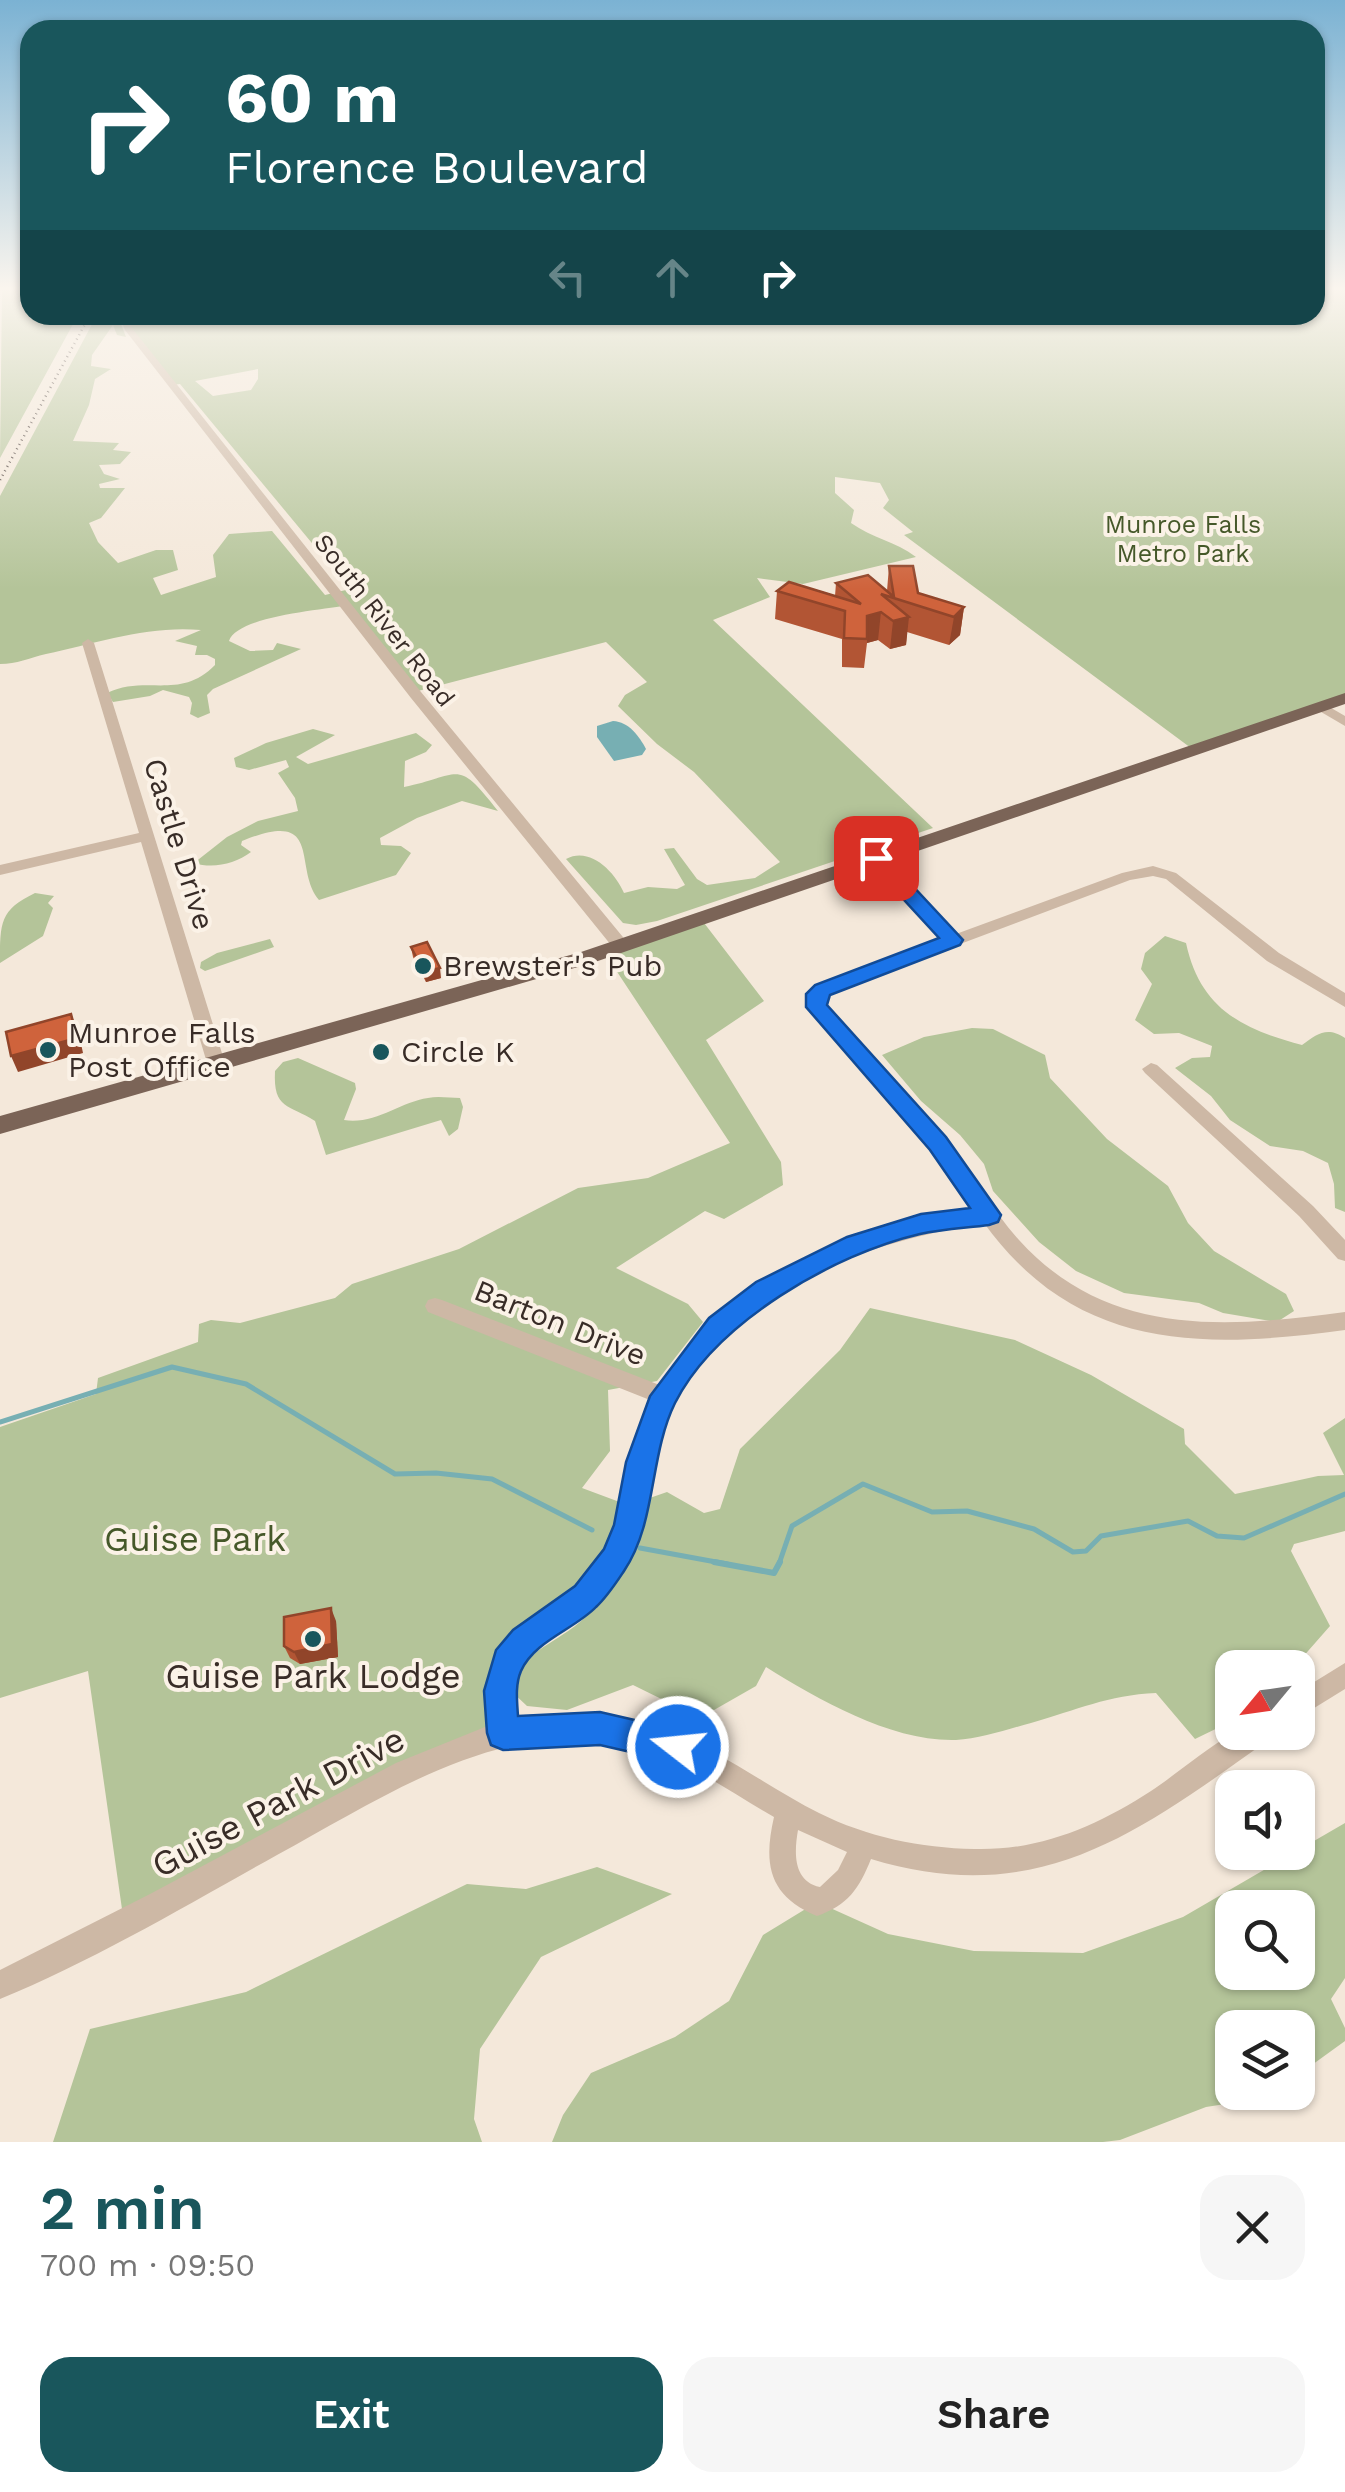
<!DOCTYPE html>
<html lang="en">
<head>
<meta charset="utf-8">
<style>
	:root { --surface:#fff; --page:#f6f6f6; --text:#222; --muted:#767676; --accent:#19565c }
	body { margin:0; font-family:"Work Sans",sans-serif; background:var(--page); color:var(--text); height:100vh; display:flex; flex-direction:column; font-size:38px; white-space:nowrap }
	* { box-sizing:border-box; margin:0 }
	p { font-size:32px; color:var(--muted) }
	.icon { flex:none; width:55px; height:55px; fill:none; stroke:currentColor; stroke-width:2; stroke-linecap:round; stroke-linejoin:round }
	.map { position:relative; height:2142px; overflow:hidden }
	.panel { display:flex; flex-direction:column; background:var(--surface); flex:1 }
	.panel>* { flex:none }
	.hud { position:absolute; left:20px; top:20px; width:1305px; height:305px; border-radius:30px; box-shadow:0 2px 8px #0004; background:#19565c; color:#fff; overflow:hidden }
	.needle { width:65px; rotate:241deg }
	.controls { position:absolute; left:1215px; top:1650px; display:grid; gap:20px }
	.controls a { display:grid; place-items:center; width:100px; height:100px; border-radius:20px; background:var(--surface); box-shadow:0 2px 8px #0004; font-size:50px }
	.pin { position:absolute; display:grid; place-items:center; width:85px; height:85px; color:#fff; margin:-42px; border-radius:20px; box-shadow:0 5px 15px #0006 }
	.me { position:absolute; width:110px; margin:-55px; rotate:286deg; stroke-linejoin:round; filter:drop-shadow(0 0 8px #0008) }
	.turn { display:flex; align-items:center; gap:35px; height:210px; padding:0 40px; font-size:45px }
	.turn .icon { width:130px; height:130px; stroke-width:2.5 }
	.turn b { display:block; font-size:70px; line-height:85px }
	.lanes { display:flex; align-items:center; height:95px; padding:0 40px; background:#0003; justify-content:center; gap:50px; direction:ltr }
	.lanes .off { opacity:.35 }
	.round { display:grid; place-items:center; flex:none; width:105px; height:105px; border-radius:30px; background:var(--page) }
	.overview { display:flex; align-items:center; justify-content:space-between; height:170px; padding:0 40px }
	h1 { font-size:60px; font-weight:600; line-height:75px; color:var(--accent) }
	.cta { display:flex; gap:20px; margin-top:auto; padding:20px 40px }
	.cta a { flex:1; height:115px; border-radius:30px; background:var(--accent); color:#fff; font-size:40px; font-weight:600; line-height:115px; text-align:center }
	.cta a+a { background:var(--page); color:var(--text) }
	.map>svg:first-child { display:block }
	.green { fill:#b4c499; fill-rule:evenodd }
	.water { fill:#77afb3 }
	.lines { fill:none; stroke-linecap:round; stroke-linejoin:round }
	.stream-far1 { stroke:#77afb3; stroke-width:5 }
	.stream { stroke:#77afb3; stroke-width:6 }
	.minor { fill:#cdb8a5; fill-rule:evenodd }
	.major { fill:#7b6457; fill-rule:evenodd }
	.rail { stroke:#382c27; stroke-width:2.5; stroke-dasharray:1 4; stroke-linecap:butt }
	.wall { fill:#b25534 }
	.shaded-wall { fill:#91452a }
	.building { fill:#cf633c; stroke:#91452a; stroke-width:2.5 }
	.route { fill:#1a73e8; stroke:#114b97; stroke-width:2.5 }
	.poi-dot { fill:#19565c; stroke:#fbf2e7; stroke-width:4 }
	.labels { text-anchor:middle; stroke-width:8; stroke-linejoin:round; paint-order:stroke }
	.far-park-label { font-size:25px; fill:#455829; stroke:#fbf2e7 }
	.far-street-label { font-size:25px; fill:#382c27; stroke:#fbf2e7 }
	.street-label { font-size:30px; fill:#382c27; stroke:#fbf2e7 }
	.poi-label { font-size:30px; fill:#382c27; stroke:#fbf2e7; text-anchor:start }
	.near-park-label { font-size:35px; fill:#455829; stroke:#fbf2e7 }
	.near-poi-label { font-size:35px; fill:#382c27; stroke:#fbf2e7 }
	.near-street-label { font-size:35px; fill:#382c27; stroke:#fbf2e7 }
</style>
</head>
<body>
<div class="map">
<svg width="1345" height="2142" viewBox="0 0 1345 2142">
	<rect width="100%" height="100%" fill="#f4e8da"/>
	<g class="green">
		<path d="M2,289H30V315H78L0,458Z"/>
		<path d="M1315,289H1345V698L1195,751L904,535L913,532L883,508L889,500L880,483L835,477V493L854,510L851,523C872,538 895,541 916,557L803,584L757,578L770,597L713,620L933,828L657,921L636,925L623,923L566,859C590,846 615,872 624,893L648,887L677,889L685,885L664,849L674,848L697,879L707,885L755,878L780,862L694,772L657,744L618,706L625,695L647,682L606,642L418,691L350,605C322,610 237,616 229,641L250,651L273,650L277,643L301,649L213,689L207,695L210,713L198,718L190,714L192,703L189,697L163,690L150,696L113,702L107,693C146,674 180,701 215,665V659L207,655H195L197,646L175,641L201,630C150,625 96,643 46,654C29,658 17,664 0,664V496L97,315H1315ZM123,317L172,385L180,384L350,589L325,595L272,531L229,534L213,555L216,577L161,595L153,578L178,570L173,550H156L118,563L98,542L89,523L101,518L125,488H100L99,484L120,479L104,474L99,465L120,464L131,452L113,450L119,443L73,441L89,405L95,379L111,369L91,366L92,355L113,325L117,335L126,337L119,319ZM258,369V379L251,390L213,396L195,381Z"/>
		<path d="M313,729L335,735L296,757L308,764L416,733L432,745L426,752L405,761L404,787C462,775 456,757 498,811L462,801L417,818L380,838L381,845L401,846L411,853L396,875L319,900C292,868 325,807 242,841L241,845L251,852C235,864 213,869 194,863L227,837L258,821L298,811L295,798L278,773L289,767L286,760L249,770L236,767L234,758L266,743Z"/>
		<path d="M35,893L54,896L48,903L53,908L43,936L0,963C0,922 0,910 35,893Z"/>
		<path d="M701,919L764,1001L706,1040L781,1162L783,1185L724,1219L705,1211L616,1268L688,1304L703,1322L657,1381L608,1390L610,1451L582,1488L633,1507L616,1558L524,1641L503,1733L124,1923L88,1671L0,1698V1427L96,1394L98,1378L198,1342L199,1324L211,1320L240,1323L335,1298L352,1284L459,1249L578,1188L648,1178L730,1143L604,952Z"/>
		<path d="M1165,936L1186,943C1200,1008 1241,1029 1302,1045C1317,1034 1327,1026 1345,1038V1212L1335,1208L1334,1184L1328,1163L1303,1151L1270,1146L1230,1120L1211,1096L1175,1068L1192,1058L1210,1057L1212,1046L1179,1033L1154,1034L1135,1020L1152,984L1141,969L1145,953Z"/>
		<path d="M270,939L274,947L205,971L200,968L201,962L217,953Z"/>
		<path d="M972,1028L993,1029L1045,1055L1050,1078L1107,1139L1168,1186L1188,1223L1214,1251L1286,1294L1294,1311L1277,1322L1223,1313L1199,1303L1124,1293L1076,1271L1039,1242L993,1191L984,1164L960,1135L921,1101L882,1055L924,1037Z"/>
		<path d="M298,1058L355,1083L356,1089L344,1120C375,1125 400,1102 428,1098C438,1096 450,1098 460,1098L463,1107L458,1129L449,1136L441,1120L326,1155L315,1121C289,1104 273,1110 275,1071L283,1062Z"/>
		<path d="M870,1308L1015,1340L1091,1375L1184,1429L1185,1444L1235,1494L1318,1476L1344,1475L1323,1433L1345,1418V1531L1294,1544L1291,1551L1330,1626L1294,1667L1232,1668V1721L1195,1739L1156,1693C1108,1695 1077,1710 1031,1723C1008,1729 980,1739 956,1740C892,1742 819,1700 766,1667L756,1686L700,1718L633,1685L567,1710L527,1706L509,1689C524,1650 550,1647 580,1622C619,1589 631,1547 644,1500L667,1492L704,1513L720,1509L740,1449L840,1350Z"/>
		<path d="M1345,1823V1978L1331,1999L1345,2028V2041L1298,2075V2028H1232V2092L1272,2093L1264,2098L1206,2107L1120,2140L1103,2142H552L563,2115L591,2073L675,2037L729,2001L763,1935L817,1902L888,1934L974,1951L1083,1953L1183,1917ZM1232,1908H1298V1972H1232Z"/>
		<path d="M597,1867L672,1894L541,1957L480,2049L474,2119L482,2142H53L90,2029L246,1992L467,1884L526,1889Z"/>
	</g>
	<path class="water" d="M613,721C629,722 639,736 646,749L642,755L614,761L597,737V726Z"/>
	<g class="lines">
		<g class="stream-far1">
			<path d="M0,1422L172,1367L246,1384L395,1474L436,1473L492,1479L592,1530"/>
			<path d="M640,1548L727,1564"/>
			<path d="M779,1564L792,1526L863,1484L932,1512L967,1511L1034,1529L1073,1552L1086,1551L1101,1536L1188,1521L1217,1536L1244,1538L1345,1494"/>
		</g>
		<path class="stream" d="M714,1562L774,1573L780,1562"/>
		<g class="minor">
			<path d="M119,315H127L132,328L421,692L627,942L629,946L627,950H615L411,698L125,330Z"/>
			<path d="M88,639L94,643L225,1063L222,1067L216,1069L207,1063L141,842L0,875V865L139,833L82,643Z"/>
			<path d="M1321,702L1345,716V726L1316,709V703Z"/>
			<path d="M876,854L881,856L956,934L1122,873L1153,866L1176,873L1279,953L1345,993V1007L1267,961L1166,879L1153,876L1130,880L846,987L825,998V1006C865,1052 909,1094 947,1142C972,1174 992,1210 1019,1240C1108,1338 1226,1328 1345,1312V1330C1203,1349 1077,1352 984,1223C844,1247 711,1297 658,1441C641,1487 643,1537 616,1579C605,1596 589,1610 573,1622C554,1637 526,1649 518,1673C513,1688 514,1704 515,1719C552,1714 592,1712 629,1719C700,1734 756,1781 819,1813C867,1837 921,1848 974,1849C1040,1851 1097,1826 1151,1791C1177,1774 1207,1747 1233,1734C1243,1730 1259,1732 1270,1732L1267,1741C1138,1833 1038,1910 871,1859C859,1889 848,1905 817,1916C769,1896 763,1865 774,1817C728,1791 685,1758 632,1745C502,1715 386,1796 277,1855C189,1904 93,1961 0,1999V1970L150,1894L396,1763L490,1725C486,1616 542,1636 595,1569C620,1538 621,1496 631,1459C636,1439 646,1421 655,1402L428,1312L425,1306L428,1300L435,1298L442,1300L662,1386C724,1273 855,1229 974,1210L933,1150L809,1007L811,991L834,979L942,939L871,862L868,859L871,856ZM798,1830L847,1852L838,1870L820,1887C793,1881 794,1853 798,1830Z"/>
			<path d="M1151,1063L1157,1065L1313,1206L1345,1240V1261L1338,1259L1299,1216L1145,1073L1142,1069Z"/>
			<path d="M1345,1663V1689L1298,1718V1692Z"/>
		</g>
		<path class="major" d="M1345,693V704L595,962L0,1134V1116L581,952Z"/>
		<path class="rail" d="M0,480L90,315"/>
	</g>
	<g class="wall">
		<path d="M889,566L918,593L964,607L960,635L949,645L907,632L906,645L890,649L878,640L867,643L864,668L842,667V639L775,619L777,591L835,596L836,583L887,591Z"/>
		<path d="M411,947L441,978L426,982L413,957Z"/>
		<path d="M336,1621L338,1657L300,1664L290,1658L284,1646Z"/>
	</g>
	<g class="shaded-wall">
		<path d="M964,607L960,635L949,645L954,617Z"/>
		<path d="M881,612L878,640L867,643V616Z"/>
		<path d="M909,617L906,645L890,649L893,621Z"/>
		<path d="M440,968L441,978L426,982L424,972Z"/>
		<path d="M71,1014L78,1030L83,1053L18,1072L11,1056Z"/>
		<path d="M331,1608L336,1621L338,1657L300,1664L294,1652Z"/>
	</g>
	<g class="building">
		<path d="M889,566H913L918,593L964,607L954,617L881,594L909,617L893,621L881,612L867,616V639L844,638L845,611L777,591L789,582L861,604L836,583L868,575L894,597Z"/>
		<path d="M427,942L440,968L424,972L411,947Z"/>
		<path d="M71,1014L77,1038L11,1056L6,1032Z"/>
		<path d="M331,1608L332,1644L294,1652L284,1646V1617Z"/>
	</g>
	<linearGradient id="sky" x2="0" y2="1"><stop stop-color="#7bb2d3"/><stop offset="0.49" stop-color="#faf5ee"/><stop offset="1" stop-color="#faf5ee" stop-opacity="0"/></linearGradient>
	<rect width="1345" height="589" fill="url(#sky)"/>
	<path class="route" d="M876,852L883,854L963,940L960,945L830,995L827,1005L946,1137L1001,1215L998,1222L989,1225C966,1228 943,1229 920,1234C834,1254 716,1322 675,1403C649,1456 657,1522 624,1571C616,1583 607,1597 596,1607C575,1629 534,1641 521,1671C515,1685 517,1701 518,1716L600,1712L678,1730L689,1735L694,1747L689,1758L678,1763L600,1745L503,1750L491,1745L487,1733L484,1691L496,1650L513,1630L575,1586L604,1549L614,1525L626,1462L650,1396L709,1318L756,1282L847,1237L921,1214L970,1208L930,1150L806,1007V994L815,985L939,938L870,863L867,858Z"/>
	<g class="poi-dot">
		<circle cx="423" cy="966" r="10"/>
		<circle cx="48" cy="1050" r="10"/>
		<circle cx="381" cy="1052" r="10"/>
		<circle cx="313" cy="1639" r="10"/>
	</g>
	<g class="labels">
		<g class="far-park-label">
			<text x="1183" y="533">Munroe Falls<tspan x="1183" dy="29">Metro Park</tspan></text>
		</g>
		<g class="far-street-label">
			<text transform="translate(385 620) rotate(52)" y="9">South River Road</text>
		</g>
		<g class="street-label">
			<text transform="translate(179 844) rotate(73)" y="10">Castle Drive</text>
			<text transform="translate(560 1323) rotate(22)" y="10">Barton Drive</text>
		</g>
		<g class="poi-label">
			<text x="443" y="976">Brewster's Pub</text>
			<text x="68" y="1043">Munroe Falls<tspan x="68" dy="34">Post Office</tspan></text>
			<text x="401" y="1062">Circle K</text>
		</g>
		<g class="near-park-label">
			<text x="195" y="1551">Guise Park</text>
		</g>
		<g class="near-poi-label">
			<text x="313" y="1688">Guise Park Lodge</text>
		</g>
		<g class="near-street-label">
			<text transform="translate(278 1802) rotate(-28)" y="12">Guise Park Drive</text>
		</g>
	</g>
</svg>
<div class="controls">
<a><svg class="needle" viewBox="-14 -14 28 28"><path d="M0-13l5 13h-10z" fill="#e53935"/><path d="M0 13l5-13h-10z" fill="#767676"/></svg></a>
<a><svg class="icon" aria-label="sound" viewBox="0 0 24 24"><path d="M4 9h4l5-4v14l-5-4H4zM17 9q2 3 0 6"/></svg></a>
<a><svg class="icon" aria-label="search" viewBox="0 0 24 24"><circle cx="10" cy="10" r="6"/><path d="M15 15l6 6"/></svg></a>
<a><svg class="icon" aria-label="layers" viewBox="0 0 24 24"><path d="M12 4l9 5-9 5-9-5zM3 14l9 5 9-5"/></svg></a>
</div>
<div class="pin" style="left:876px;top:858px;background:#d93025"><svg class="icon" aria-label="arrive" viewBox="0 0 24 24"><path d="M6 21V4h12l-3 4 3 4H6"/></svg></div>
<svg class="me" style="left:678px;top:1747px" viewBox="-20 -20 40 40"><circle r="17" fill="#1a73e8" stroke="#fff" stroke-width="3"/><path d="M0-11L8 9 0 5-8 9z" fill="#fff"/></svg>
<div class="hud">
<div class="turn"><svg class="icon" aria-label="right" viewBox="0 0 24 24"><path d="M7 20v-9h11M14 6l5 5-5 5"/></svg><div><b>60 m</b>Florence Boulevard</div></div>
<div class="lanes"><svg class="icon off" aria-label="left" viewBox="0 0 24 24"><path d="M17 20v-9H6M10 6l-5 5 5 5"/></svg><svg class="icon off" aria-label="ahead" viewBox="0 0 24 24"><path d="M12 20V5M6 11l6-6 6 6"/></svg><svg class="icon" aria-label="right" viewBox="0 0 24 24"><path d="M7 20v-9h11M14 6l5 5-5 5"/></svg></div>
</div>
</div>
<section class="panel">
<div class="overview"><div><h1>2 min</h1><p>700 m · 09:50</p></div><a class="round"><svg class="icon" aria-label="close" viewBox="0 0 24 24"><path d="M6 6l12 12M18 6L6 18"/></svg></a></div>
<div class="cta"><a>Exit</a><a>Share</a></div>
</section>
</body>
</html>
